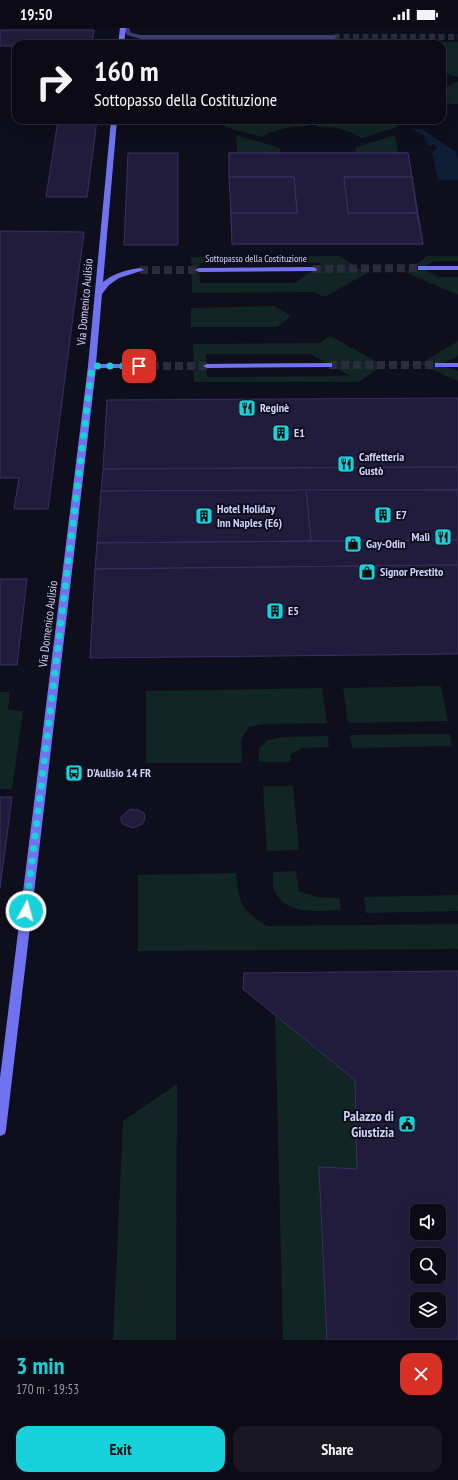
<!DOCTYPE html>
<html lang="en">
<head>
<meta charset="utf-8">
<style>
	:root { --surface:#0b0a15; --page:#191822; --text:#f1f3f6; --muted:#9a9aa0; --line:#2b2b34; --accent:#19d1db }
	body { margin:0; font-family:"PT Sans Narrow",sans-serif; background:var(--page); color:var(--text); height:100vh; display:flex; flex-direction:column; font-size:15px; white-space:nowrap }
	* { box-sizing:border-box; margin:0 }
	p { font-size:13px; color:var(--muted) }
	.icon { flex:none; width:22px; height:22px; fill:none; stroke:currentColor; stroke-width:2; stroke-linecap:round; stroke-linejoin:round }
	.map { position:relative; height:1312px; overflow:hidden }
	.drawer { display:flex; flex-direction:column; background:var(--surface); flex:1 }
	.drawer>* { flex:none }
	.guide { position:absolute; left:12px; top:12px; width:434px; height:84px; border-radius:12px; box-shadow:0 4px 16px #0002,0 0 0 1px var(--line); background:#0b0a15; color:var(--text); overflow:hidden }
	.fabs { position:absolute; left:410px; top:1176px; display:grid; gap:8px }
	.fabs a { display:grid; place-items:center; width:36px; height:36px; border-radius:8px; background:var(--surface); box-shadow:0 4px 16px #0002,0 0 0 1px var(--line); font-size:20px }
	.pin { position:absolute; display:grid; place-items:center; width:34px; height:34px; color:#fff; margin:-17px; border-radius:8px; box-shadow:0 2px 6px #0006 }
	.me { position:absolute; width:44px; margin:-22px; rotate:7deg; stroke-linejoin:round; filter:drop-shadow(0 0 3px #0008) }
	.turn { display:flex; align-items:center; gap:14px; height:84px; padding:0 16px; font-size:18px }
	.turn .icon { width:52px; height:52px; stroke-width:2.5 }
	.turn b { display:block; font-size:28px; line-height:34px }
	.round { display:grid; place-items:center; flex:none; width:42px; height:42px; border-radius:12px; background:var(--page) }
	.headline { display:flex; align-items:center; justify-content:space-between; height:68px; padding:0 16px }
	h1 { font-size:24px; font-weight:700; line-height:30px; color:var(--accent) }
	.cta { display:flex; gap:8px; margin-top:auto; padding:8px 16px }
	.cta a { flex:1; height:46px; border-radius:12px; background:var(--accent); color:#111; font-size:16px; font-weight:700; line-height:46px; text-align:center }
	.cta a+a { background:var(--page); color:var(--text) }
	.status { display:flex; justify-content:space-between; align-items:center; height:28px; padding:0 20px; background:var(--surface); direction:ltr }
	.status svg { height:11px; fill:currentColor }
	.map>svg:first-child { display:block }
	.green { fill:#112524; fill-rule:evenodd }
	.water { fill:#0e1e35 }
	.building { fill:#211c3b; stroke:#383064; fill-rule:evenodd }
	.lines { fill:none; stroke-linecap:round; stroke-linejoin:round }
	.street-tunnel { stroke:#2c2b3d; stroke-width:6; stroke-dasharray:6 3.5; stroke-linecap:butt }
	.secondary-tunnel { stroke:#2c2b3d; stroke-width:8; stroke-dasharray:8 4; stroke-linecap:butt }
	.street { fill:#3e3e76; fill-rule:evenodd }
	.secondary { fill:#7073ef; fill-rule:evenodd }
	.route { stroke:#19d1db; stroke-width:7; stroke-dasharray:0 12.6 }
	.labels { text-anchor:middle; stroke-width:4; stroke-linejoin:round; paint-order:stroke }
	.far-street-label { font-size:10px; fill:#d1cef9; stroke:#0f0e1c }
	.street-label { font-size:12px; fill:#d1cef9; stroke:#0f0e1c }
	.poi-label { font-size:12px; font-weight:bold; fill:#d1cef9; stroke:#0f0e1c; text-anchor:start }
	.near-poi-label { font-size:14px; font-weight:bold; fill:#d1cef9; stroke:#0f0e1c; text-anchor:end }
</style>
</head>
<body>
<div class="status"><b>19:50</b><svg viewBox="0 0 49 12"><path d="M0 12V9h3v3zM5 12V6h3v6zM10 12V3h3v9zM15 12V0h3v12zM26 1h20v11H26zM47 4h2v5h-2z"/></svg></div>
<div class="map">
<svg width="458" height="1312" viewBox="0 0 458 1312">
	<rect width="100%" height="100%" fill="#0f0e1c"/>
	<g class="green">
		<path d="M430,14H458V49L447,46L442,34V16H426Z"/>
		<path d="M211,15H345L342,16Z"/>
		<path d="M458,53V76H450L442,73V61Z"/>
		<path d="M225,92H288V95H306L307,98C290,99 277,101 262,109L225,99Z"/>
		<path d="M335,92H395L397,99L362,110C347,101 335,99 317,99V95H335Z"/>
		<path d="M236,107L280,120V125L237,124Z"/>
		<path d="M395,107L398,125L356,124L355,120Z"/>
		<path d="M339,228L367,245L325,269L313,264L192,265L191,229ZM322,235L295,255H200L199,235Z"/>
		<path d="M428,228H458V233H434L421,240L439,249H458V267L405,244Z"/>
		<path d="M274,278L291,288L277,299H191V280Z"/>
		<path d="M330,308L383,337L359,354H194L193,316L319,315ZM206,326H310L350,348L207,349Z"/>
		<path d="M458,313V328L439,337L458,343V353L420,336Z"/>
		<path d="M441,658L448,693L348,695L343,660Z"/>
		<path d="M322,660L327,695L266,696L249,699L241,711L242,735H146V663Z"/>
		<path d="M0,664H10L8,682L23,683L12,761H0Z"/>
		<path d="M450,706L452,718L352,720L350,707Z"/>
		<path d="M328,708L329,719L303,720L291,726L290,734H259V721L267,712L284,709Z"/>
		<path d="M263,758H293L299,822L267,823Z"/>
		<path d="M296,843L299,863L316,869L339,870L341,882C319,883 285,888 274,862C272,858 273,849 273,844Z"/>
		<path d="M236,845C239,877 241,881 267,898L458,896V921L138,923V847Z"/>
		<path d="M458,867V883L366,885L364,869Z"/>
		<path d="M275,986L355,1052L357,1141L319,1140L327,1312H283Z"/>
		<path d="M177,1056L176,1312H113L123,1093Z"/>
	</g>
	<path class="water" d="M411,101H422L456,124L458,132V152H438L432,124L437,120L434,116L428,118L423,107Z"/>
	<g class="building">
		<path d="M0,2H94L92,16H16V18H0Z"/>
		<path d="M58,92H97L87,169H46Z"/>
		<path d="M128,125H178V217H124Z"/>
		<path d="M229,125H408L423,216H232Z"/>
		<path d="M229,125H408L412,149H344L348,185H417L423,216H232L231,185H297L294,149H229Z"/>
		<path d="M229,149H294L297,185H231Z"/>
		<path d="M344,149H412L417,185H348Z"/>
		<path d="M0,203L84,204L48,481H14L19,450H0Z"/>
		<path d="M458,370V439L103,441L107,372Z"/>
		<path d="M458,439V462L101,463L103,441Z"/>
		<path d="M306,462H458V512L311,513Z"/>
		<path d="M306,462L311,513L97,515L101,463Z"/>
		<path d="M458,512V537L95,541L97,515Z"/>
		<path d="M458,537V626L90,630L95,541Z"/>
		<path d="M0,551H27L17,637H0Z"/>
		<path d="M0,769H12L0,860Z"/>
		<path d="M130,781L139,782L144,785L145,791L142,796L133,800L123,796L121,792V789Z"/>
		<path d="M458,943V1312H327L319,1139L357,1141L355,1052L243,961L244,945ZM417,1183H439V1205H417ZM417,1227H439V1249H417ZM417,1271H439V1293H417Z"/>
	</g>
	<g class="lines">
		<path class="street-tunnel" d="M334,9H458"/>
		<g class="secondary-tunnel">
			<path d="M313,241L421,240"/>
			<path d="M140,242H199"/>
			<path d="M329,337H438"/>
			<path d="M139,338H207"/>
		</g>
		<path class="street" d="M123,0H129L131,5L141,7H334L337,9L334,11H141L127,7Z"/>
		<g class="secondary">
			<path d="M120,0H126L124,16H118Z"/>
			<path d="M111,92H117L103,254C114,245 126,242 140,240L144,242L119,250L109,257L102,266L96,336H139L143,338L139,340H96L6,1102L5,1106L0,1108V1050L88,338Z"/>
			<rect x="418" y="238" width="40" height="4"/>
			<path d="M313,239L317,241L316,243L199,244L195,242L199,240Z"/>
			<path d="M329,335H332V339L207,340L203,338L207,336Z"/>
			<rect x="435" y="335" width="23" height="4"/>
		</g>
	</g>
	<g class="lines">
		<path class="route" d="M26,883L92,338H139"/>
	</g>
	<defs>
		<g id="restaurant-square" transform="scale(0.9)"><rect x="-9" y="-9" width="18" height="18" rx="4" fill="#19d1db" stroke="#0f0e1c"/><path d="M-5-6h1v4h1v-4h1v4h1v-4h1v5L-1.5 .5V6h-2V.5L-5-1ZM5-6V6H3V1.5H1.5Q1.5-4 5-6Z" fill="#111"/></g>
		<g id="building-square" transform="scale(0.9)"><rect x="-9" y="-9" width="18" height="18" rx="4" fill="#19d1db" stroke="#0f0e1c"/><path d="M-4-6H4V6H1V3H-1V6H-4ZM-2.5-4.3h1.7v1.8h-1.7ZM.8-4.3h1.7v1.8H.8ZM-2.5-1h1.7V.8h-1.7ZM.8-1h1.7V.8H.8Z" fill="#111"/></g>
		<g id="shop-square" transform="scale(0.9)"><rect x="-9" y="-9" width="18" height="18" rx="4" fill="#19d1db" stroke="#0f0e1c"/><path d="M-5-2.5h2.3a2.7 3.5 0 0 1 5.4 0H5L5.5 6h-11ZM-1.5-2.5h3a1.5 2.3 0 0 0-3 0Z" fill="#111"/></g>
		<g id="bus-square" transform="scale(0.9)"><rect x="-9" y="-9" width="18" height="18" rx="4" fill="#19d1db" stroke="#0f0e1c"/><path d="M-5-6H5V4H4V6H2V4H-2V6H-4V4H-5ZM-3.5-4V0h7V-4ZM-3.5 1.2v1.5H-2V1.2ZM2 1.2v1.5H3.5V1.2Z" fill="#111"/></g>
		<g id="civic-square" transform="scale(0.9)"><rect x="-9" y="-9" width="18" height="18" rx="4" fill="#19d1db" stroke="#0f0e1c"/><path d="M-.6-6.5H3V-4.5H.6V-3L4-1V1h2V6H-6V1h2V-1L-.6-3ZM-1.2 2.5V6h2.4V2.5Z" fill="#111"/></g>
	</defs>
	<g fill-rule="evenodd">
		<use href="#restaurant-square" x="247" y="380"/>
		<use href="#building-square" x="281" y="405"/>
		<use href="#restaurant-square" x="346" y="436"/>
		<use href="#building-square" x="383" y="487"/>
		<use href="#building-square" x="204" y="488"/>
		<use href="#restaurant-square" x="443" y="509"/>
		<use href="#shop-square" x="353" y="516"/>
		<use href="#shop-square" x="367" y="544"/>
		<use href="#building-square" x="275" y="583"/>
		<use href="#bus-square" x="74" y="745"/>
		<use href="#civic-square" x="407" y="1096"/>
	</g>
	<g class="labels">
		<g class="far-street-label">
			<text x="256" y="234">Sottopasso della Costituzione</text>
		</g>
		<g class="street-label">
			<text transform="translate(85 274) rotate(-85)" y="4">Via Domenico Aulisio</text>
			<text transform="translate(48 596) rotate(-83)" y="4">Via Domenico Aulisio</text>
		</g>
		<g class="poi-label">
			<text x="260" y="384">Reginè</text>
			<text x="294" y="409">E1</text>
			<text x="359" y="433">Caffetteria<tspan x="359" dy="14">Gustò</tspan></text>
			<text x="217" y="485">Hotel Holiday<tspan x="217" dy="14">Inn Naples (E6)</tspan></text>
			<text x="396" y="491">E7</text>
			<text x="430" y="513" text-anchor="end">Malì</text>
			<text x="366" y="520">Gay-Odin</text>
			<text x="380" y="548">Signor Prestito</text>
			<text x="288" y="587">E5</text>
			<text x="87" y="749">D'Aulisio 14 FR</text>
		</g>
		<g class="near-poi-label">
			<text x="394" y="1093">Palazzo di<tspan x="394" dy="16">Giustizia</tspan></text>
		</g>
	</g>
</svg>
<div class="fabs">
<a><svg class="icon" aria-label="sound" viewBox="0 0 24 24"><path d="M4 9h4l5-4v14l-5-4H4zM17 9q2 3 0 6"/></svg></a>
<a><svg class="icon" aria-label="search" viewBox="0 0 24 24"><circle cx="10" cy="10" r="6"/><path d="M15 15l6 6"/></svg></a>
<a><svg class="icon" aria-label="layers" viewBox="0 0 24 24"><path d="M12 4l9 5-9 5-9-5zM3 14l9 5 9-5"/></svg></a>
</div>
<div class="pin" style="left:139px;top:338px;background:#d93025"><svg class="icon" aria-label="arrive" viewBox="0 0 24 24"><path d="M6 21V4h12l-3 4 3 4H6"/></svg></div>
<svg class="me" style="left:26px;top:883px" viewBox="-20 -20 40 40"><circle r="17" fill="#19d1db" stroke="#fff" stroke-width="3"/><path d="M0-11L8 9 0 5-8 9z" fill="#fff"/></svg>
<div class="guide">
<div class="turn"><svg class="icon" aria-label="right" viewBox="0 0 24 24"><path d="M7 20v-9h11M14 6l5 5-5 5"/></svg><div><b>160 m</b>Sottopasso della Costituzione</div></div>
</div>
</div>
<section class="drawer">
<div class="headline"><div><h1>3 min</h1><p>170 m · 19:53</p></div><a class="round" style="background:#d93025;color:#fff"><svg class="icon" aria-label="close" viewBox="0 0 24 24"><path d="M6 6l12 12M18 6L6 18"/></svg></a></div>
<div class="cta"><a>Exit</a><a>Share</a></div>
</section>
</body>
</html>
